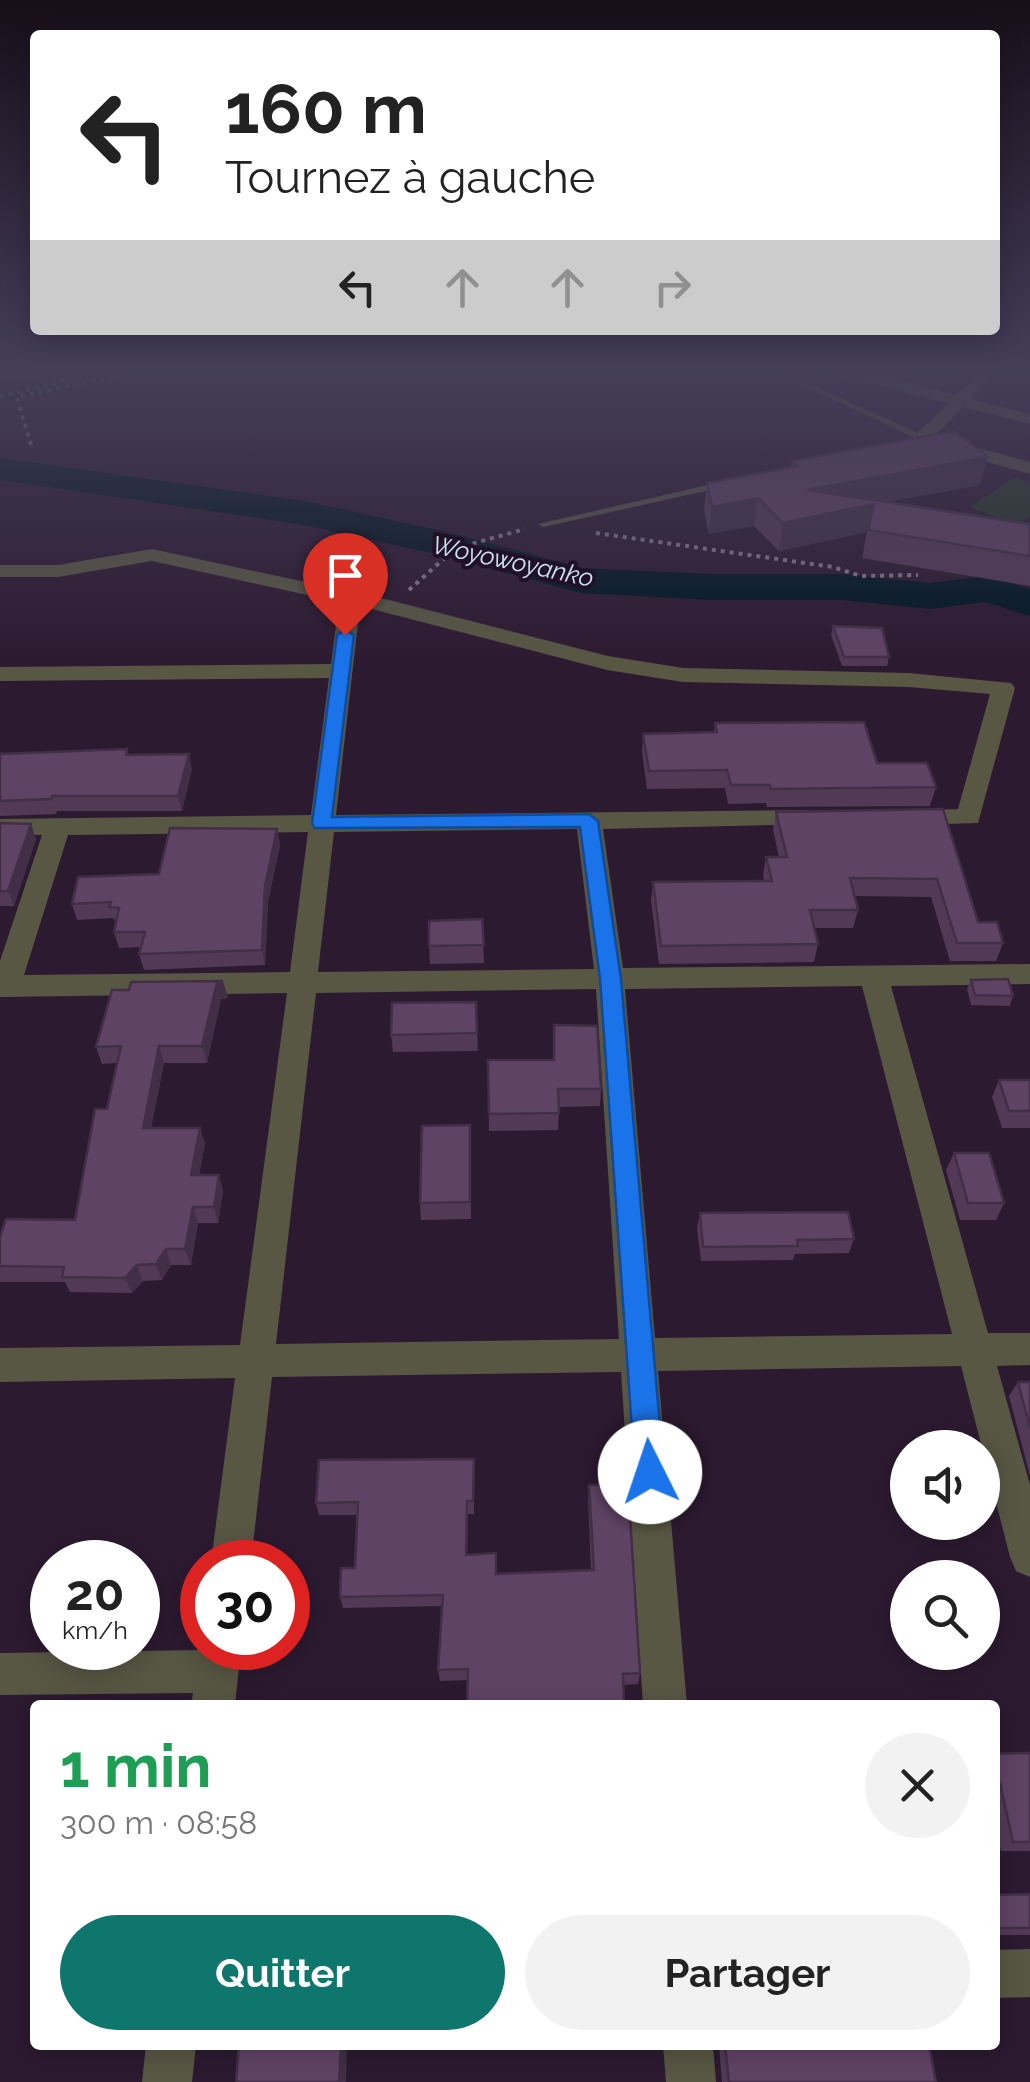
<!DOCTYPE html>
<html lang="fr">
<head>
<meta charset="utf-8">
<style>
	:root { --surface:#fff; --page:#f2f2f2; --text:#222; --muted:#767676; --accent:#0f766e }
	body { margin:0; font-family:Raleway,sans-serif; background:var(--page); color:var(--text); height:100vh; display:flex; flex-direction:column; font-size:38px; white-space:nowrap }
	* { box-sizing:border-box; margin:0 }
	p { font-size:32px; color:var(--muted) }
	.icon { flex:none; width:55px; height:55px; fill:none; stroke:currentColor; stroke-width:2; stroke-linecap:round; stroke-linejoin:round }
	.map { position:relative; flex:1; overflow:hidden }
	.details { position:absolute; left:30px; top:1700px; width:970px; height:350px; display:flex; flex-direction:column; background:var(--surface); border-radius:10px; box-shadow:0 5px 25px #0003 }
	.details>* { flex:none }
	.banner { position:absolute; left:30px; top:30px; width:970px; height:305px; border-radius:10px; box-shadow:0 5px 25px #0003; background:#fff; color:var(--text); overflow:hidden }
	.controls { position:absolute; left:890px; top:1430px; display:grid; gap:20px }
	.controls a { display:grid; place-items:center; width:110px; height:110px; border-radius:50%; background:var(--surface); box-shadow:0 5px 25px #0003; font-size:50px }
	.speed { position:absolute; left:30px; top:1540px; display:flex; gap:20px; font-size:50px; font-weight:700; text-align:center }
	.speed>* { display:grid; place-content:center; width:130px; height:130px; border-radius:50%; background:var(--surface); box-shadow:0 5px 25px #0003; line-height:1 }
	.speed small { font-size:25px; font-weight:400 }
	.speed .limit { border:15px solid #d22; background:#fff; color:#111 }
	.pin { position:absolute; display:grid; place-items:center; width:85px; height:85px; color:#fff; margin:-102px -42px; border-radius:50% 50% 50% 0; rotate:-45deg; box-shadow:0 0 10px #0007 }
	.pin .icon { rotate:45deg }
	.me { position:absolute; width:110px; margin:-55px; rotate:356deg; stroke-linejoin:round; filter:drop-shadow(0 0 8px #0008) }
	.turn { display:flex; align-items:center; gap:35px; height:210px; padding:0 30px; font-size:45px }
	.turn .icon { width:130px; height:130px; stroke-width:2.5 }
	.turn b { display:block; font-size:70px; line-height:85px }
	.lanes { display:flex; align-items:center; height:95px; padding:0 30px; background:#0003; justify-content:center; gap:50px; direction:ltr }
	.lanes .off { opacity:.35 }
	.round { display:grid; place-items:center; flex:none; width:105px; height:105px; border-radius:52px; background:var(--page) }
	.overview { display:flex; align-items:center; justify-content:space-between; height:170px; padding:0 30px }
	h1 { font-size:60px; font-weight:700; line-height:75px; color:#1e9e55 }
	.cta { display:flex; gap:20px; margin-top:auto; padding:20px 30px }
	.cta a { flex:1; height:115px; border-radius:60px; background:var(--accent); color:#fff; font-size:40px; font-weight:700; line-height:115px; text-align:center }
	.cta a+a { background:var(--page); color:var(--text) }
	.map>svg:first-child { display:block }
	.green { fill:#253825 }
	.water { fill:#001622 }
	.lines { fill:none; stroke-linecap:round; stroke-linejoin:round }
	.river { fill:#001622; fill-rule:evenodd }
	.path { stroke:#897a8d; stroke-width:4; stroke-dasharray:4 5; stroke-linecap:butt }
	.service { fill:#585744; fill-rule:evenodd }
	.minor { fill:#585744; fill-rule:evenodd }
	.wall { fill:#523a57 }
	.shaded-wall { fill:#422f47 }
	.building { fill:#5f4365; stroke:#422f47; stroke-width:2.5 }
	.route { fill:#1a73e8; stroke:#114b97; stroke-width:2.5 }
	.labels { text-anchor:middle; stroke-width:8; stroke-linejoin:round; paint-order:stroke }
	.far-water-label { font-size:25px; font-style:italic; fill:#c7e3f4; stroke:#221126 }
</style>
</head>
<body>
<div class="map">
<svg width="1030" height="2082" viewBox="0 0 1030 2082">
	<rect width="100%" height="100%" fill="#2c1a30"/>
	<path class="green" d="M1015,477L1030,483V516L1016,525L970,507Z"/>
	<path class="water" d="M0,373H143L0,403Z"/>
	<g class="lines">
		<path class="river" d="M0,458L305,501L447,532L582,568L710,574H841L930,583L988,576L1030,589V616L985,602L930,609L841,600H710L581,593L440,555L305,525L0,480Z"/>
		<g class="path">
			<path d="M0,397L91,373"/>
			<path d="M31,445L17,397L130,373"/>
			<path d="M596,533L833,567L861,576L918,575"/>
			<path d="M464,546L525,529"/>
			<path d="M409,590L449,554"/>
		</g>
		<g class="service">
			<path d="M776,373H786L928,438L920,440Z"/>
			<path d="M725,481L730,484L728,486L543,527L538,524Z"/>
		</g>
		<g class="minor">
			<path d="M843,373H870L956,395L978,373H995L971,399L1030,414V424L963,407L935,436L1030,462V474L917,442V434L948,403L845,377Z"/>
			<path d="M152,549L389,600L608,656L683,668L909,673L1011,683L1015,688L978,823L908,825L895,817L899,811L958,809L990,694L909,687L683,682L607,670L360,606L336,815L812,810L821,812L825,818L821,824L603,829L623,968L1030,964V984L891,986L988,1333H1030V1365L997,1366L1030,1485V1577L1016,1571L1010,1557L961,1366L658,1371L687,1705H643L621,1372L272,1377L251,1562H211L235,1378L0,1382V1348L240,1345L287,993L0,997V961L42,835H0V819L311,815L329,678L0,681V667L331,664L339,602L152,561L58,577H0V565H58ZM577,829L594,969L318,972L334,832ZM308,832L290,972L24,975L68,835ZM862,986L952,1334L655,1338L625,989ZM596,989L619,1339L276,1344L316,993Z"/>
			<path d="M202,1640V1648H241L235,1705H191L193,1693L0,1695V1653L199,1650Z"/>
			<path d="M1030,1949V1997L995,1998V1950Z"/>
			<path d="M146,2045H196L192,2082H142Z"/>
			<path d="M663,2045H713L716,2082H666Z"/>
		</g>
	</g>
	<g class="wall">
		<path d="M792,461L980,485L886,502L1030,524V586L862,558L867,532L779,551L754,526L709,534L704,511L707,483L791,467Z"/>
		<path d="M833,626L889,657L887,666H842L831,635Z"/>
		<path d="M715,723L877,763L936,787L930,806L767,807L766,803L728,804L725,788L647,789L642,752L643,734L714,732Z"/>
		<path d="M127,749L129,755L192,769L182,811H57L56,814L0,816V754Z"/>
		<path d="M943,809L978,922L1003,943L996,961H950L931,897L855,896L858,910L853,928H814L818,944L814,962L659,964L651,900L653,882L764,881L763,875L766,857H779L773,830L776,812Z"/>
		<path d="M0,823L36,839L14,906H0Z"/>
		<path d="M277,829L280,845L268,902L265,965L144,970L139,954L141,947L119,948L114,932L116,923L113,918L77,920L72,904L159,874Z"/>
		<path d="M482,919L484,963L430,964L429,946Z"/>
		<path d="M971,980L1013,996L1010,1006L971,1005L967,989Z"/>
		<path d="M112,990L228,998L221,999L207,1063H164L151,1128H200L205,1144L199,1175H219L223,1191L218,1223H198L191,1265H171L162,1280L143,1281L132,1293L70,1292L65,1282H0V1237L75,1220L107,1109L117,1063L102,1064L96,1047Z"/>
		<path d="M476,1002L478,1051L393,1052L391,1035Z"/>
		<path d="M488,1060L601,1089L600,1106L559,1107L558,1130L489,1131Z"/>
		<path d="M999,1080H1030V1128H1002L992,1097Z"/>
		<path d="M470,1125L471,1219L421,1220L420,1203Z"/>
		<path d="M954,1153L1004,1203L996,1220H960L946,1170Z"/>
		<path d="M700,1213L854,1239L849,1253L795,1254L793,1260L701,1261L697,1228Z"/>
		<path d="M1018,1382H1030V1476L1009,1396Z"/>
		<path d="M474,1459V1514H468L467,1554L496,1574L591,1570L588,1498L589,1485L640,1673L638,1684L623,1685L468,1680L440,1681L438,1670L442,1606L343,1608L340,1597L355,1568L358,1515H319L316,1503Z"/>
		<path d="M1030,1753V1851H1001L995,1824V1754Z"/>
		<path d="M1030,1894V1935H995V1895Z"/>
		<path d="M719,2045H929L936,2082H722Z"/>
	</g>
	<g class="shaded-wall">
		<path d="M988,457L980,485L802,517L807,490Z"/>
		<path d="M758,498L754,526L709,534L712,507Z"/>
		<path d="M874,504L867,532L779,551L783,523Z"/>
		<path d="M189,754L192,769L182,811L178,796Z"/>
		<path d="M31,824L36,839L14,906L8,891Z"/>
		<path d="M277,829L280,845L268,902L265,965L262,950L265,886Z"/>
		<path d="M223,981L228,998L221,999L207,1063L202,1046L217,982Z"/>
		<path d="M159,1046L164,1063L148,1144L143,1128Z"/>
		<path d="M200,1128L205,1144L196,1191L191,1175Z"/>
		<path d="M219,1175L223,1191L218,1223L214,1207Z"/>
		<path d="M193,1207L198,1223L191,1265L185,1249Z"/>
		<path d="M166,1249L171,1265L162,1280L156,1264Z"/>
		<path d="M137,1265L143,1281L132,1293L125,1278Z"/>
		<path d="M341,2045H347L346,2082H339Z"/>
	</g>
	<g class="building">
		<path d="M954,431L988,457L807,490L1030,524V556L868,530L874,504L783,523L758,498L712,507L707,483L798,466L792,461Z"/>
		<path d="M833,626L882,628L889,657H844Z"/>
		<path d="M864,722L877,763H927L936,787L771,789L770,785H731L727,770L649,771L643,734L717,732L715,723Z"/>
		<path d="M127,749L126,755L189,754L178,796H52L51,799L0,801V754Z"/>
		<path d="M943,809L978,922H997L1003,943H957L937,879L850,878L858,910H810L818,944L661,946L653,882L772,881L766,857H787L776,812Z"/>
		<path d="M0,823L31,824L8,891H0Z"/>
		<path d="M170,828L277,829L265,886L262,950L139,954L145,932H114L119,908L109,907L111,902L72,904L78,877L159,874Z"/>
		<path d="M482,919L484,945L429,946V921Z"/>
		<path d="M1008,979L1013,996L975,995L971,980Z"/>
		<path d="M223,981L217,982L202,1046H159L143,1128H200L191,1175H219L214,1207H193L185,1249H166L156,1264L137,1265L125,1278L62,1277L64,1267L0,1266V1237L6,1219L75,1220L95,1109H107L121,1046L96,1047L112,990H129L131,982Z"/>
		<path d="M476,1002L477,1033L391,1035L392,1003Z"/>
		<path d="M554,1025L597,1026L601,1089H558L559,1113L489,1114L488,1060H554Z"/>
		<path d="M999,1080H1030V1111H1009Z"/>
		<path d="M470,1125V1202L420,1203L422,1126Z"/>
		<path d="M954,1153H989L1004,1203H968Z"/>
		<path d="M848,1212L854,1239L797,1240L798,1246L703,1247L700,1213Z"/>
		<path d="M1018,1382H1030V1428Z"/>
		<path d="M474,1459L473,1501H467L466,1555L496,1553V1574L594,1570L589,1485H628L640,1673L623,1674L624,1705H467L468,1669L438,1670L443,1595L340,1597L341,1568H355L358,1502L316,1503L319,1460Z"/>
		<path d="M1030,1753V1842H1013L1000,1783H995V1754Z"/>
		<path d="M1030,1894V1928H995V1895Z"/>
		<path d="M239,2045H341L339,2082H236Z"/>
		<path d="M725,2045H929L936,2082H729Z"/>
	</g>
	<linearGradient id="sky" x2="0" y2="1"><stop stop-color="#180e1a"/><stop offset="0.56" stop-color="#453e59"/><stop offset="1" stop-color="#453e59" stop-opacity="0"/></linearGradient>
	<rect width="1030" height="664" fill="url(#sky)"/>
	<path class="route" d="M345,630L354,635L332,817L589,814L598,821L621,979L664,1472L660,1482L650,1486L639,1482L635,1472L600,979L580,827L315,828L312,824L337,635Z"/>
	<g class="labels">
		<g class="far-water-label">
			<text transform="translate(513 561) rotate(12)" y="9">Woyowoyanko</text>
		</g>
	</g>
</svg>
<div class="controls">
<a><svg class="icon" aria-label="sound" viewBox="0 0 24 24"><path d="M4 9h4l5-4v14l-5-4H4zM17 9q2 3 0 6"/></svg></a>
<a><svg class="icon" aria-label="search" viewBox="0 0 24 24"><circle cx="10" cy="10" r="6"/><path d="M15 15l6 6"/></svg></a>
</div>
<div class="speed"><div>20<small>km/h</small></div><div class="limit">30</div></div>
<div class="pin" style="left:345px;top:635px;background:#d93025"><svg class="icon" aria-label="arrive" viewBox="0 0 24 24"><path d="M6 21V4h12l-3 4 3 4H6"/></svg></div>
<svg class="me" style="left:650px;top:1472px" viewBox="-20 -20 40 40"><circle r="19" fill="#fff"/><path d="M0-13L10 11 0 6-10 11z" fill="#1a73e8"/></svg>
<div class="banner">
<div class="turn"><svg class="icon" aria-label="left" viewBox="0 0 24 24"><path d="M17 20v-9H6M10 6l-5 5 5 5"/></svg><div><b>160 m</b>Tournez à gauche</div></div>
<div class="lanes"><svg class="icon" aria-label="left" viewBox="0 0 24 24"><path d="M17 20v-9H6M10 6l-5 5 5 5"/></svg><svg class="icon off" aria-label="ahead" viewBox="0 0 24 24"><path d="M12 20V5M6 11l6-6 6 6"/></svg><svg class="icon off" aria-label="ahead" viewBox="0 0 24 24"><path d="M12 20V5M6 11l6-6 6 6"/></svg><svg class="icon off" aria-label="right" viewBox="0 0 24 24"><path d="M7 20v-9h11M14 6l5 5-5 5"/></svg></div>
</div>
<section class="details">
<div class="overview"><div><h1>1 min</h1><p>300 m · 08:58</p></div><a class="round"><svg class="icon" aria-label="close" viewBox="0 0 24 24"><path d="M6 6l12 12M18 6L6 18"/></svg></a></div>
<div class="cta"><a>Quitter</a><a>Partager</a></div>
</section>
</div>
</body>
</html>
